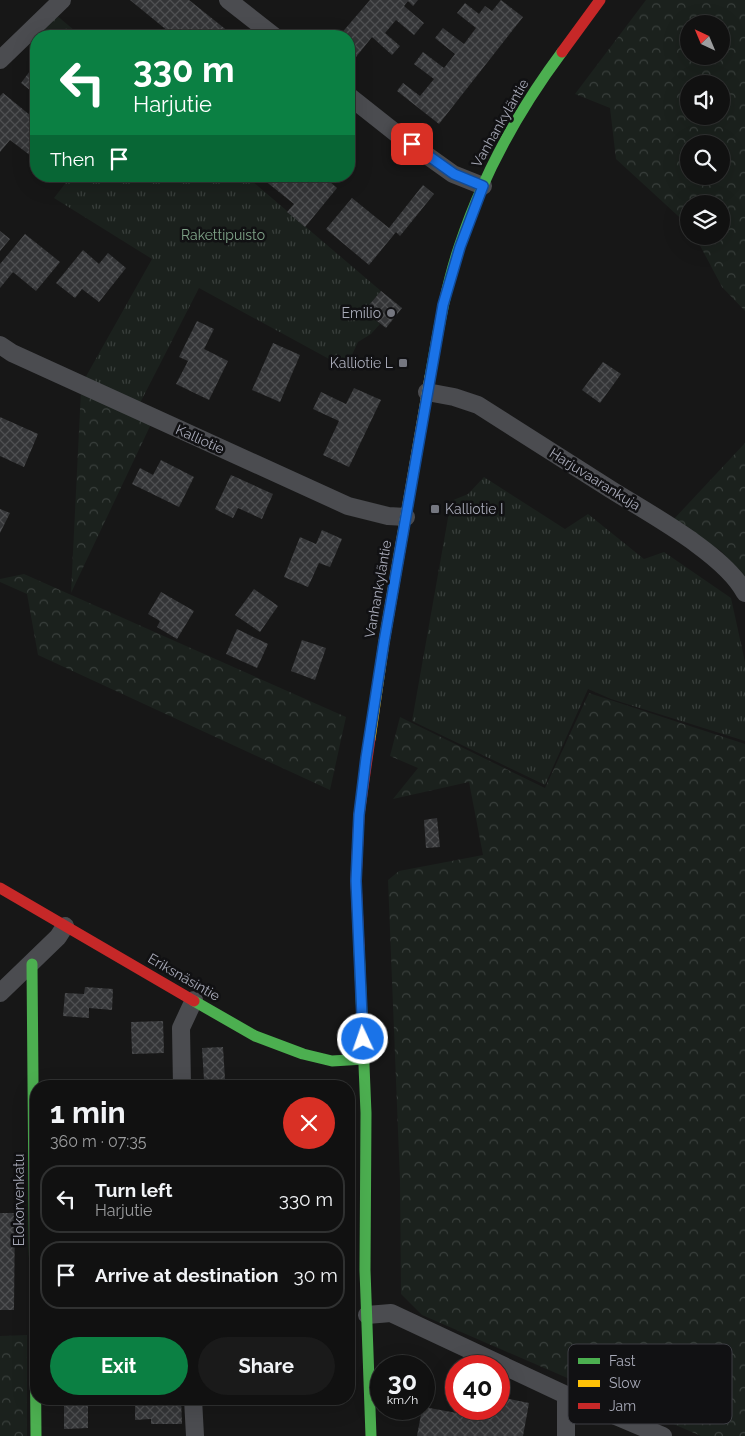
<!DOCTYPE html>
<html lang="en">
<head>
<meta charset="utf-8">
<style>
	:root { --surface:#111; --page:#1a1a1a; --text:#f1f3f6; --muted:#9c9d9f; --line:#303131; --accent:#0b8043 }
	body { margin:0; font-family:Raleway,sans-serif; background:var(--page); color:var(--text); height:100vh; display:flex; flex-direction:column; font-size:19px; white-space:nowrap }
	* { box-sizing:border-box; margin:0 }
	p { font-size:16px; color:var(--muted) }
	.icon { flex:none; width:28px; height:28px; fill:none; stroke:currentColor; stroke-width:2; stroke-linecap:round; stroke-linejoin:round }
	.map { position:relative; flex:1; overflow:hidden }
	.details { position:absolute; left:30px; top:1080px; width:325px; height:325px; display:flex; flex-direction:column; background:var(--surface); border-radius:20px; box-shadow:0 5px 20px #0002,0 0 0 1px var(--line) }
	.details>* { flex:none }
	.hud { position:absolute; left:30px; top:30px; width:325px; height:152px; border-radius:20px; box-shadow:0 5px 20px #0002,0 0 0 1px var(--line); background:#0b8043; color:#fff; overflow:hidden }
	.needle { width:32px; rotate:316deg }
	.tools { position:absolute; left:680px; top:15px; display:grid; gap:10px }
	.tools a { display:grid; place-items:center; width:50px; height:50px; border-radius:50%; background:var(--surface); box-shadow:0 5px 20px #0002,0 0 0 1px var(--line); font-size:25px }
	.speed { position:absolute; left:370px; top:1355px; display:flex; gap:10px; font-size:25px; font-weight:700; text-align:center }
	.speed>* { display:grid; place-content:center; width:65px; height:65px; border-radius:50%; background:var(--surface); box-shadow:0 5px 20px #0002,0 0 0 1px var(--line); line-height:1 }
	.speed small { font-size:12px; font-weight:400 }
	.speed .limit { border:8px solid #d22; background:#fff; color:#111 }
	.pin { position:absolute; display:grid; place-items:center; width:42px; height:42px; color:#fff; margin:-21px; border-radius:10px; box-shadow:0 2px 8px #0006 }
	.me { position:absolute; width:55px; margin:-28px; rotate:357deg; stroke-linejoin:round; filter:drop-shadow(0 0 4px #0008) }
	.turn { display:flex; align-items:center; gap:18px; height:105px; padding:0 20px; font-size:22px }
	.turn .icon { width:65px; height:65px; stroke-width:2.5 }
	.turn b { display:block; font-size:35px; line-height:42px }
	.then { display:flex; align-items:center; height:48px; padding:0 20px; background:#0003; gap:10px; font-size:19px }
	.round { display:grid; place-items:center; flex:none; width:52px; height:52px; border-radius:26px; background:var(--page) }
	.headline { display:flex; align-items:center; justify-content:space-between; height:85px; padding:0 20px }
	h1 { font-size:30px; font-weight:700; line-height:38px }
	.cta { display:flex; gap:10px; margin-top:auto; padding:10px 20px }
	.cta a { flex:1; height:58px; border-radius:30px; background:var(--accent); color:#fff; font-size:20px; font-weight:700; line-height:58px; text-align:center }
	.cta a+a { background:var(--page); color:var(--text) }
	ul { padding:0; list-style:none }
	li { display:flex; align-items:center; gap:15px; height:68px; margin:0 10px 8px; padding:0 10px; border:2px solid var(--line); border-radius:20px }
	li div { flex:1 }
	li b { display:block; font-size:19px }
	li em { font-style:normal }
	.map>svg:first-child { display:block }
	.grass { fill:url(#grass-tufts) }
	.forest { fill:url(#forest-crowns); fill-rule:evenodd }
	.building { fill:url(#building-cross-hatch) }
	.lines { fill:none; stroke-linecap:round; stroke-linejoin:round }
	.street { stroke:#4b4c50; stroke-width:18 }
	.fast { stroke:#4caf50; stroke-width:11 }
	.slow { stroke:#ffc107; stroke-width:11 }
	.jam { stroke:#c62828; stroke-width:11 }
	.route-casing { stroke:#114b97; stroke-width:12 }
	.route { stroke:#1a73e8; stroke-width:9 }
	.poi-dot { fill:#757780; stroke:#111113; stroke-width:2 }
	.labels { text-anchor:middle; stroke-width:5; stroke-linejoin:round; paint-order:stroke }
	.street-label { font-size:14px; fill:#a8aab8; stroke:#111113 }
	.park-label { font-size:14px; fill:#7fa388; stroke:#111113 }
	.poi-label { font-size:14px; fill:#a8aab8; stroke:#111113; text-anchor:end }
	.key { fill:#111113; stroke:#3e3f45; stroke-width:1 }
	.key-label { font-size:14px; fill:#a8aab8 }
</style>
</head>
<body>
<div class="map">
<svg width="745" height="1436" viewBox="0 0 745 1436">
	<defs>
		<pattern id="grass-tufts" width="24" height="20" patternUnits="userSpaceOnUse" patternTransform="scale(1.25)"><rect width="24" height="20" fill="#1b211d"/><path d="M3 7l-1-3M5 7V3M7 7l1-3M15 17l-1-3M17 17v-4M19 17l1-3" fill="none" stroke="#393f3c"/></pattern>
		<pattern id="forest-crowns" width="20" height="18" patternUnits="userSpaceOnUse" patternTransform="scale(1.25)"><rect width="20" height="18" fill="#1b211d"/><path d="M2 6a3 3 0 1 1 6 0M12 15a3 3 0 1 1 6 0" fill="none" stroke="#393f3c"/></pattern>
		<pattern id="building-cross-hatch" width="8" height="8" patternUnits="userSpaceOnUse" patternTransform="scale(1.25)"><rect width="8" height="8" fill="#343537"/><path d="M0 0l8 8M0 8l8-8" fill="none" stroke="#4f5052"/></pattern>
	</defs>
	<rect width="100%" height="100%" fill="#171717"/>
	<g class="grass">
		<path d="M55,14L81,36H45L39,30Z"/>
		<path d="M71,176H246L381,291L364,311L380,324L371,334L358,342L352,355L351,371L199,288L139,405L84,380L152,259L54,198Z"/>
		<path d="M484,477L565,529L588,514L644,559L664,552L731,598L745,662V741L611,699L588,689L545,785L412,721L451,501L468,494Z"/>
	</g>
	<g class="forest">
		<path d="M646,0H745V311L722,287L695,236H721V204H689V226L616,159L610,108L575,94ZM689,24H721V56H689ZM689,84H721V116H689ZM689,144H721V176H689Z"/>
		<path d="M81,390L152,422L71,593Z"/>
		<path d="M745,443V577L721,551L673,520Z"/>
		<path d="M24,574L346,717L330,790L38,655L27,594L0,582V579Z"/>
		<path d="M589,693L745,744V1436H701L422,1315L401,1294L400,1181L388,880L399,871L483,855L469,782L393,799L418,768L390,756L400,717L545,788Z"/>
		<path d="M27,1335V1436H0V1336Z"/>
	</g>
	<g class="building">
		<path d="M130,0H189L234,36H174Z"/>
		<path d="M370,0H418L413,6L408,1L404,6L424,23L414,35L396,20L385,33L400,46L392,55L372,37L356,57L349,51V36H339Z"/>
		<path d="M501,0L523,17L439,124L397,91L403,83L420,96L434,79L414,64L423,52L444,68L455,54L435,38L443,28L464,44L476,28L457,13L465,3L479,14L485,6L492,11Z"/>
		<path d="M36,63V95L21,83Z"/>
		<path d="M3,93L36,120V149L31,156L10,140L0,152V96Z"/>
		<path d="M259,176H323L337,188L305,227L287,212L294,204Z"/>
		<path d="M423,185L434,194L400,236L396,232L369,265L326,229L352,198L389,228Z"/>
		<path d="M0,231L10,239L0,251Z"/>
		<path d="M25,234L60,262L36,291L13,272L0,288V264Z"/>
		<path d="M83,250L99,264L108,253L126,268L99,302L82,289L75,298L56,283Z"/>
		<path d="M381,291L402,308L386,328L364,311Z"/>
		<path d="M197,321L214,329L204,349L228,361L209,400L176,384L188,361L179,357Z"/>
		<path d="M273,343L300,355L280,402L252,390Z"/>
		<path d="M603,362L621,374L600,403L582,390Z"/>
		<path d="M354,388L381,400L349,467L323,455L339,421L313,409L321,392L346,404Z"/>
		<path d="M0,417L38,434L24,467L0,456Z"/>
		<path d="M161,460L194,477L179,507L132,484L140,468L153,475Z"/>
		<path d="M231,475L273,494L262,519L238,508L233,518L215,509Z"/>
		<path d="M0,509L10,513L0,533Z"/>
		<path d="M322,530L342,539L330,567L319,563L308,587L284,577L300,537L316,544Z"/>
		<path d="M254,589L278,606L260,632L235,615Z"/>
		<path d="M161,592L194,611L177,639L157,627L160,621L148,614Z"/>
		<path d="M237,629L268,644L257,668L226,654Z"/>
		<path d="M302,640L326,648L315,680L291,671Z"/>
		<path d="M437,818L440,847L426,848L424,820Z"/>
		<path d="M85,987L113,989L112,1010L89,1008V1018L63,1016L65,993L84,994Z"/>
		<path d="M163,1021L164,1053L132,1054L131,1022Z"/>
		<path d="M223,1047L225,1079L204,1080L202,1048Z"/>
		<path d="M0,1213H15L14,1310H0Z"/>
		<path d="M499,1397L529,1403L523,1436H417L422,1409H424V1407L490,1419L492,1409H499Z"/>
		<path d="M64,1399H88V1428L64,1429Z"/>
		<path d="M135,1399H181L182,1424H151V1419L135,1420Z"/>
	</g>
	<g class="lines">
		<g class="street">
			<path d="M228,0L274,36"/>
			<path d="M0,60L62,0"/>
			<path d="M349,96L397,134L453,174L483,186"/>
			<path d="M0,345L12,353L348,506L388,516L406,517"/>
			<path d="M427,392L454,397L478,405C522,433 566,461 610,489C648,513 725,554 745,593"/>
			<path d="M0,993L58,937L65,926"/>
			<path d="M182,1086L181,1028L194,1000"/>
			<path d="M367,1315L391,1313L566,1395L663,1436"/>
			<path d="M193,1399L195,1436"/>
			<path d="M566,1436V1395"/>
		</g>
		<g class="fast">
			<path d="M430,377C438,333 445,289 459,247C482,177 518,111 562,52"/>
			<path d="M359,946L366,1113L365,1270L371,1436"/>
			<path d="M32,964L36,1436"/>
			<path d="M194,1001L255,1036L303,1054L332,1061L364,1059"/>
		</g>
		<path class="slow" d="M370,739L384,642L430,377"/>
		<g class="jam">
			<path d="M562,52L600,0"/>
			<path d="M0,888L194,1001"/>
			<path d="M359,946L356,881L359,815L370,739"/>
		</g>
	</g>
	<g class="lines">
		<g class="route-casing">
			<path id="route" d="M363,1039L356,881L359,815L366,758L384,642L443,305L460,247L483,186L454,174L412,144"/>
		</g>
		<use href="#route" class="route"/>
	</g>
	<g class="poi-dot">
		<circle cx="391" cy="313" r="5"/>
		<rect x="398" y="358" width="10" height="10" rx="2.5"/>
		<rect x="430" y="504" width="10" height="10" rx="2.5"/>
	</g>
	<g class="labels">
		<g class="street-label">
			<text transform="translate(500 123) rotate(-60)" y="5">Vanhankyläntie</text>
			<text transform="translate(200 439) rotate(24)" y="5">Kalliotie</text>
			<text transform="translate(595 479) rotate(32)" y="5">Harjuvaarankuja</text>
			<text transform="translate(378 589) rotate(-80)" y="5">Vanhankyläntie</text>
			<text transform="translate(184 977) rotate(30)" y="5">Eriksnäsintie</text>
			<text transform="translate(19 1200) rotate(-90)" y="5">Elokorvenkatu</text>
		</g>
		<g class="park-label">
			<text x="223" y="240">Rakettipuisto</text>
		</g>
		<g class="poi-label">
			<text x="381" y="318">Emilio</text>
			<text x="393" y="368">Kalliotie L</text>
			<text x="445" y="514" text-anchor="start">Kalliotie I</text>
		</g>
	</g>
	<rect x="568" y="1344" width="164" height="80" rx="8" class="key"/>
	<rect x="578" y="1358" width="22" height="6" fill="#4caf50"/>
	<rect x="578" y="1380" width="22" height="7" fill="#ffc107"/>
	<rect x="578" y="1403" width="22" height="6" fill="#c62828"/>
	<g class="key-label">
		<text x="609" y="1366">Fast</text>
		<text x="609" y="1388">Slow</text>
		<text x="609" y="1411">Jam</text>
	</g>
</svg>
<div class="tools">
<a><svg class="needle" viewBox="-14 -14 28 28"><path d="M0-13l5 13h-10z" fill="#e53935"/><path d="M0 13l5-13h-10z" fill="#9c9d9f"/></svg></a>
<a><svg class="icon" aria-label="sound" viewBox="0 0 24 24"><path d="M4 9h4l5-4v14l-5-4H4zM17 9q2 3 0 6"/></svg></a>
<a><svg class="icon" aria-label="search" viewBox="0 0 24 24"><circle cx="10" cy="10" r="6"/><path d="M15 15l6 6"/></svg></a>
<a><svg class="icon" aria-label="layers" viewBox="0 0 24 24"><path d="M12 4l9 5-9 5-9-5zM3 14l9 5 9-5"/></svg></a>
</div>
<div class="speed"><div>30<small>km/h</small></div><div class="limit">40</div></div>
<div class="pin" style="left:412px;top:144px;background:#d93025"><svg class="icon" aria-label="arrive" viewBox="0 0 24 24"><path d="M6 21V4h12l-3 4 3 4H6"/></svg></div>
<svg class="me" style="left:363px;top:1039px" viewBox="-20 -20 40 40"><circle r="17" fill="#1a73e8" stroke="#fff" stroke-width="3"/><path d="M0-11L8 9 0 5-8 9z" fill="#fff"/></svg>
<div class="hud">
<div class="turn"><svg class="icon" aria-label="left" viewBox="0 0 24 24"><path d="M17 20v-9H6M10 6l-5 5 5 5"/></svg><div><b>330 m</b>Harjutie</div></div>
<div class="then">Then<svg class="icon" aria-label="arrive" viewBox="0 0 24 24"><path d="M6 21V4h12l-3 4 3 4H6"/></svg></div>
</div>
<section class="details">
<div class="headline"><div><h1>1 min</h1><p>360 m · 07:35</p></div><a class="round" style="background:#d93025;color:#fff"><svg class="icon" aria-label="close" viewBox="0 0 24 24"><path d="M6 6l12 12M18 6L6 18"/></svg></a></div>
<ul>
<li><svg class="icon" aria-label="left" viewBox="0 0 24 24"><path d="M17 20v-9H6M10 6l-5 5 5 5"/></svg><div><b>Turn left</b><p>Harjutie</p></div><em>330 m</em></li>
<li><svg class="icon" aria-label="arrive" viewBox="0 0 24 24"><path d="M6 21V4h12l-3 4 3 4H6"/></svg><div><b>Arrive at destination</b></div><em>30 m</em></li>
</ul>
<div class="cta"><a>Exit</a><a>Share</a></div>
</section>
</div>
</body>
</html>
